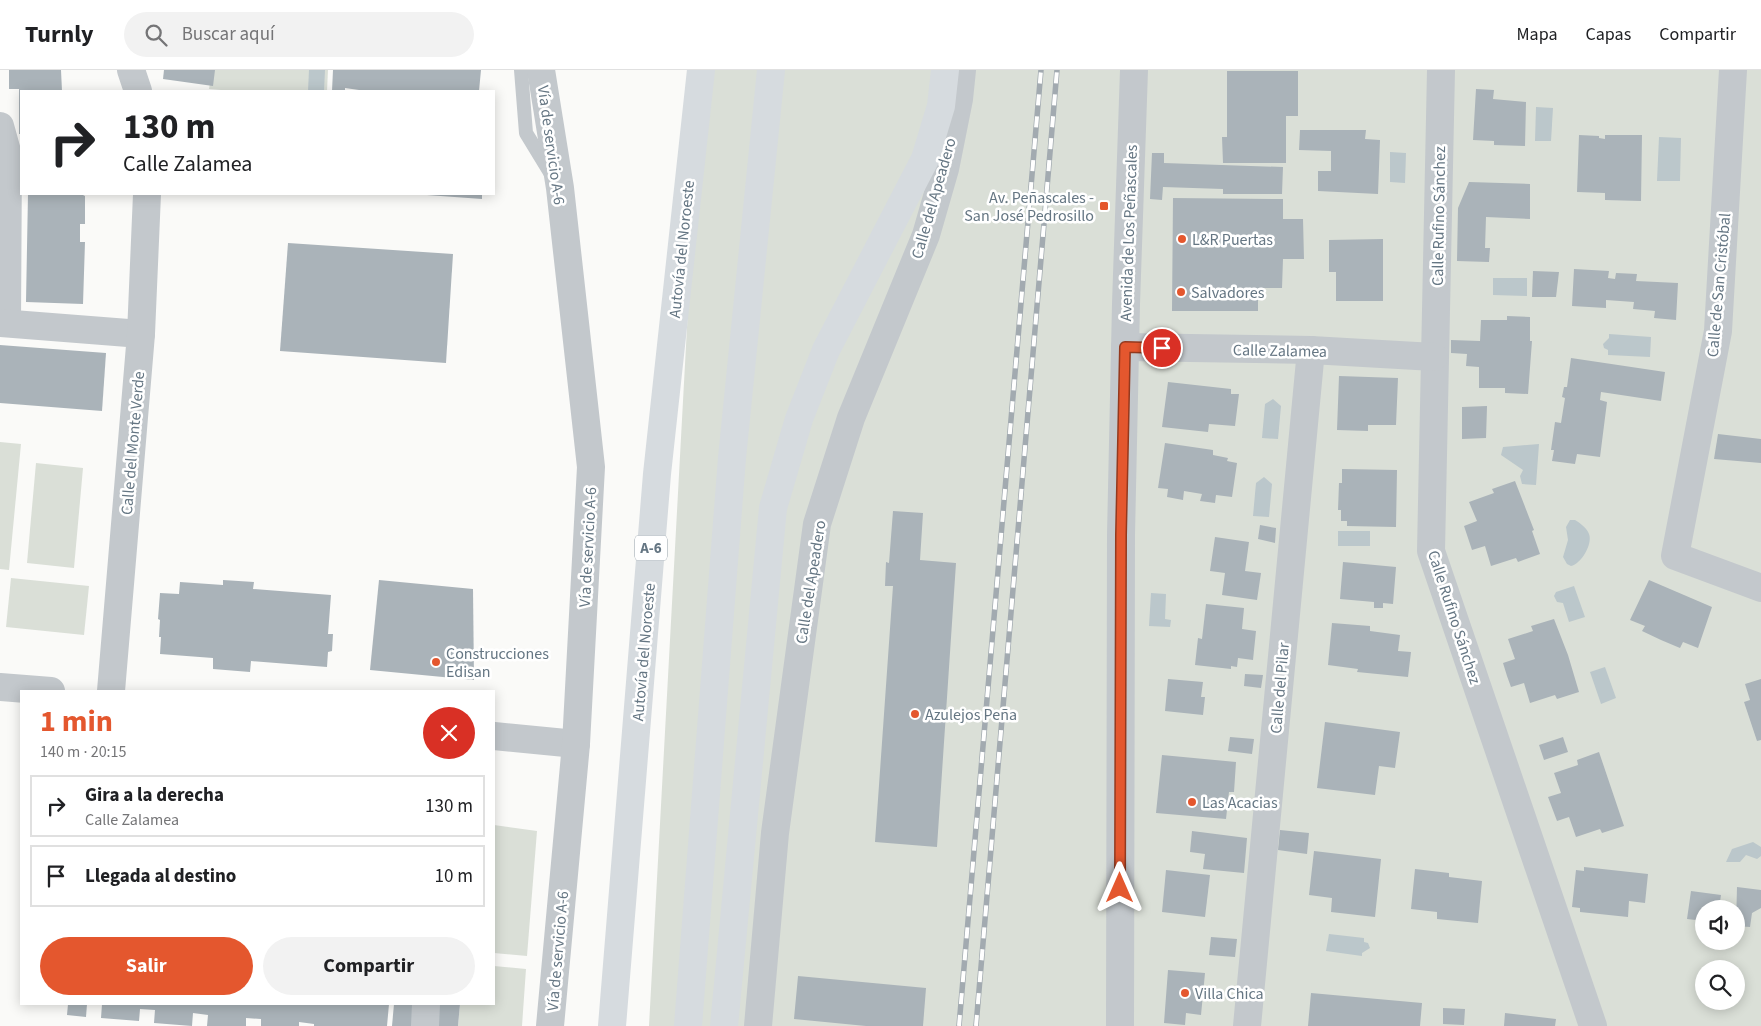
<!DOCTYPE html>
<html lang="es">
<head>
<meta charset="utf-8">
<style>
	:root { --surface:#fff; --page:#f2f2f2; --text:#202124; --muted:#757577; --line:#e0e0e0; --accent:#e4572e }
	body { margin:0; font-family:"Source Sans 3",sans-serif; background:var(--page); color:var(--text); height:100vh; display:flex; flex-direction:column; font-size:19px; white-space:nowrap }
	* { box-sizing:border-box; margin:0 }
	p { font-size:16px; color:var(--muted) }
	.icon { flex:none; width:28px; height:28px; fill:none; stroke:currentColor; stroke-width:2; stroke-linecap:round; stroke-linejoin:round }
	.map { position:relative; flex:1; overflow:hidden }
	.sheet { position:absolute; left:20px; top:620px; width:475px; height:315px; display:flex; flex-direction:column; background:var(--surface); border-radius:0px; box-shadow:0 2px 12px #0003 }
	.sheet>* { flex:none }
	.banner { position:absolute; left:20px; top:20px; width:475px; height:105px; border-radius:0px; box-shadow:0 2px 12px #0003; background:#fff; color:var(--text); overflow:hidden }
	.buttons { position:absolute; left:1695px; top:830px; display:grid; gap:10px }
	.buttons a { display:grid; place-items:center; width:50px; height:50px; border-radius:50%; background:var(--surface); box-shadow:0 2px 12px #0003; font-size:25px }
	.pin { position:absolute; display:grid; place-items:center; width:42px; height:42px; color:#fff; margin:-21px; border:2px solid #fff; border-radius:50%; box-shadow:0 1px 5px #0007 }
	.me { position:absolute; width:55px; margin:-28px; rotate:0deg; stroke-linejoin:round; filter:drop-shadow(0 0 4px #0008) }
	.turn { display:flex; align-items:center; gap:18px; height:105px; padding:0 20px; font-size:22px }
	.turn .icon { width:65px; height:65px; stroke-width:2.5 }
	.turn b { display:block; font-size:35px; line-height:42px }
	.round { display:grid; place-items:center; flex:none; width:52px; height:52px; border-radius:26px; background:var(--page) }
	.summary { display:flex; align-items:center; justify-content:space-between; height:85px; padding:0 20px }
	h1 { font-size:30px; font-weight:700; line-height:38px; color:var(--accent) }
	.primary-button { display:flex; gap:10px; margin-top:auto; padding:10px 20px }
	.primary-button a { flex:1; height:58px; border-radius:30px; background:var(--accent); color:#fff; font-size:20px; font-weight:700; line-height:58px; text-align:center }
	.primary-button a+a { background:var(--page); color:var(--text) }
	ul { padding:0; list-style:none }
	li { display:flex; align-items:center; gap:15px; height:62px; margin:0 10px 8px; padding:0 10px; border:2px solid var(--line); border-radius:0px }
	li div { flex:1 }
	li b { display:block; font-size:19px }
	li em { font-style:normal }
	header { display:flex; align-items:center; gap:30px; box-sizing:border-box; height:70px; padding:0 25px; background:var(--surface); border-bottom:1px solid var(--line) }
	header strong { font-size:24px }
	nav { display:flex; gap:28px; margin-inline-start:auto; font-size:18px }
	.search { width:350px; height:45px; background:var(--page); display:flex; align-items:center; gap:12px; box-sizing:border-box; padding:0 18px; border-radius:28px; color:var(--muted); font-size:19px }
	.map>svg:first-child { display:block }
	.green { fill:#dadfd7; fill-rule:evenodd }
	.water { fill:#bbc7cb }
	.building { fill:#aab3b9 }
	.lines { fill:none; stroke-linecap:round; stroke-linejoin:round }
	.service { stroke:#c3c8cc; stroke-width:14 }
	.minor { stroke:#c3c8cc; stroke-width:28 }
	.tertiary { stroke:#c3c8cc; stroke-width:28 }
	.motorway { stroke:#d6dbdf; stroke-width:28 }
	.rail-casing { stroke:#a2aab0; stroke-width:5.5 }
	.rail { stroke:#fff; stroke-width:4; stroke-dasharray:11; stroke-linecap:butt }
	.route-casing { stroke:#94391e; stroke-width:12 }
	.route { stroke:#e4572e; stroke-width:9 }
	.poi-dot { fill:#e4572e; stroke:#fff; stroke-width:2 }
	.labels { text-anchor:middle; stroke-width:5; stroke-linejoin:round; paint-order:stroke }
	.shield { fill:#fff; stroke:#939fa8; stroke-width:1 }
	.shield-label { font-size:15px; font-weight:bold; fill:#657683 }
	.street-label { font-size:16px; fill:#657683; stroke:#fff }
	.poi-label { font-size:16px; fill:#657683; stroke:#fff; text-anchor:start }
</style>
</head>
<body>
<header>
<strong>Turnly</strong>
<div class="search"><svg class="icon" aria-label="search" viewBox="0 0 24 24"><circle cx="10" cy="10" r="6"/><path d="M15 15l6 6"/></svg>Buscar aquí</div>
<nav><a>Mapa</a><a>Capas</a><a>Compartir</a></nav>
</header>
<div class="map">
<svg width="1761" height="956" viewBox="0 0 1761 956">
	<rect width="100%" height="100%" fill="#fafaf8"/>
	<g class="green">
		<path d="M212,0H328L327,21H233L209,19Z"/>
		<path d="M701,0H1761V956H649ZM1704,839H1736V871H1704ZM1704,899H1736V931H1704Z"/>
		<path d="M0,372L21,374L9,500L0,499Z"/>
		<path d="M36,393L83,398L74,498L27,493Z"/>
		<path d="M11,508L89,516L84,565L6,557Z"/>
		<path d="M494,755L537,761L527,886L494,883Z"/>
		<path d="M494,896L526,899L522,956H458L460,934H494Z"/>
	</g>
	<g class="water">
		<path d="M309,0H325L324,21H308Z"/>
		<path d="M1536,37L1553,38L1551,71H1535Z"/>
		<path d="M1659,67L1681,68L1680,111H1657Z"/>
		<path d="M1390,82L1406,83L1405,113L1390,112Z"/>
		<path d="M1493,208H1527V226L1493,225Z"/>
		<path d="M1609,264L1651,267L1650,287L1608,285V280L1604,278L1603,274L1609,268Z"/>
		<path d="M1273,329L1281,336L1278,369L1262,368L1265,334Z"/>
		<path d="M1539,374L1536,415L1522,414L1520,406L1523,400L1501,385L1503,377Z"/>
		<path d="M1264,407L1272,414L1269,447L1253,446L1256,413Z"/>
		<path d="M1570,450H1575C1580,453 1587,458 1589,464C1593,474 1581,494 1571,496L1567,494L1563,487L1568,470L1566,457Z"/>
		<rect x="1338" y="461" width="32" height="15"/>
		<path d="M1574,516L1585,547L1569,552L1563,533L1557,532L1554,526L1556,522Z"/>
		<path d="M1151,523L1166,524L1165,549L1171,550L1170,557L1149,556Z"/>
		<path d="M1605,597L1616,628L1601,634L1590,602Z"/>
		<path d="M1753,772L1761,777V786L1757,789L1746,785L1740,792H1726L1732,779Z"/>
		<path d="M1329,864L1364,868V872L1368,873L1370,878L1362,883V886L1326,881Z"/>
	</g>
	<g class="building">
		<path d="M9,0H61L62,21H21V64H19V19H9Z"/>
		<path d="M164,0H215L213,16L163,9Z"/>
		<path d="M333,0H481L479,21H366L345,18V21H332Z"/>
		<path d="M1227,1H1298V46H1286V93H1223L1222,67H1227Z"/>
		<path d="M1476,19L1494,20L1493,29L1526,32L1525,76L1494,75V71L1473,70Z"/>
		<path d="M1300,60H1366L1365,69L1380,70L1378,124L1318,121V101H1331V81L1299,80Z"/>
		<path d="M1579,65L1599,66V68L1605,69V65H1642L1641,131L1605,130V123L1577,122Z"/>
		<path d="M1152,83H1164V93L1283,97L1282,124H1223V119L1163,117L1162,130L1150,129Z"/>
		<path d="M1469,112L1530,114V149L1486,147L1485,178H1490L1489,192L1457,191L1458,138Z"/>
		<path d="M28,124H81L85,126V154H80V172H85L83,234L26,232Z"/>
		<path d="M413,124H482V129Z"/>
		<path d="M1173,128L1283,129V149H1303L1304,189H1283L1282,218H1258V241H1172Z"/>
		<path d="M1383,169V231H1336V202H1329V170Z"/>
		<path d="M288,173L453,184L446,293L280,281Z"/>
		<path d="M1574,199L1609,201L1608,208L1615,209L1616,203L1637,204L1636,211L1678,213L1676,250L1654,248L1655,241L1633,239L1634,232L1606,230V238L1572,236Z"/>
		<path d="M1533,201L1559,202L1556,227H1532Z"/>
		<path d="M1507,246L1530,247V271H1532L1528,324L1505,323V318H1479V297L1466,296L1467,284L1451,283V270L1480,271L1481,250H1507Z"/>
		<path d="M0,275L106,283L102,341L0,333Z"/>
		<path d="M1571,288L1665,302L1661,331L1601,322L1600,330L1607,332L1600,387L1577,384L1575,394L1552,391L1554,380H1551L1555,352L1561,353L1565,328L1562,327L1564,317H1567Z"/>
		<path d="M1339,306L1398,308L1396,355H1368V361L1337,360Z"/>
		<path d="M1168,312L1231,319V324H1239L1235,356L1209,354L1208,362L1162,357Z"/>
		<path d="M1487,336L1486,368L1462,369V337Z"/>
		<path d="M1718,364L1761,369V393L1714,389Z"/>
		<path d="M1165,373L1213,380V385L1228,388L1227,391L1237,393L1232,427L1216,425L1215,433L1200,431L1202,424L1184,421L1183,430L1167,427L1168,419L1158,418Z"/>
		<path d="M1342,399L1397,400L1396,457L1347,456V451H1341V440H1338L1339,413H1342Z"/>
		<path d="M1515,411L1534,460L1532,461L1540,484L1518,492L1516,488L1491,496L1485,476L1472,480L1464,456L1477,451L1469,432L1494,423L1492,419Z"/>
		<path d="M893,441L923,443L920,490L956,493L937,777L875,772L893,516H885L886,492L889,493Z"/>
		<path d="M1260,455L1276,458L1275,473L1258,469Z"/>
		<path d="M1215,467L1249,472L1245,501L1261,503L1257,530L1222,525L1225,503L1210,501Z"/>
		<path d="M1343,492L1396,497L1393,534L1383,533V538H1374V532L1340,529Z"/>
		<path d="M223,510L254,512L253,519L331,525L328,564H333L332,581L328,582L327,597L251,591L250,602L213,599V588L160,584L161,567H159L160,550L158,549L160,523L179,524L180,512L223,515Z"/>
		<path d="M379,510L473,519L474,610L370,600Z"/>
		<path d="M1649,510L1712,537L1698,578L1683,572L1680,578L1661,570L1642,561L1645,556L1630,550Z"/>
		<path d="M1206,534L1244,538L1242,559L1256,561L1253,590L1238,588L1237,597L1231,596V599L1195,595L1198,568L1202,569Z"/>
		<path d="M1554,549L1568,585L1579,622L1557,629L1555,625L1530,633L1524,613L1511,617L1507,606L1503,593L1515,589L1508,569L1533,561L1531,556Z"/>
		<path d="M1332,553L1370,556V561L1400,565L1398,581L1411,582L1408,607L1357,602L1358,599L1328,595Z"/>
		<path d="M1245,604L1263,605L1261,618L1244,616Z"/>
		<path d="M1168,609L1203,612L1201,627H1205L1203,645L1165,641Z"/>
		<path d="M1761,609V670L1757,671L1744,632L1750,630L1745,614Z"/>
		<path d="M1325,652L1400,662L1395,698L1379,696L1375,725L1317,718Z"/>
		<path d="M1230,667L1254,669L1252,684L1228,681Z"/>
		<path d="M1563,667L1568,682L1544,690L1539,675Z"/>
		<path d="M1599,682L1624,756L1602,763L1600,759L1576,767L1569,747L1557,751L1548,727L1561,723L1554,703L1578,695L1577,690Z"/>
		<path d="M1162,685L1236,692L1234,722H1229L1226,749L1156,743Z"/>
		<path d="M1280,760L1309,763L1307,784L1278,780Z"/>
		<path d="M1192,761L1247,768L1244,803L1203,799L1205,784L1190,782Z"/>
		<path d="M1314,781L1381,789L1375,847L1331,842L1332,828L1309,825Z"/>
		<path d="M1584,797L1648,804L1645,833L1629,831L1628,847L1580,842V838L1572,837L1576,800L1584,801Z"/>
		<path d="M1415,799L1449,803V807L1482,811L1478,853L1437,849V842L1411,839Z"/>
		<path d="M1166,800L1210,805L1205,847L1162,842Z"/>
		<path d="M1737,817L1761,820V838L1752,843L1750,857L1736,856Z"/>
		<path d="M1691,821L1721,825L1719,839H1704V851L1687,849Z"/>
		<path d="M1211,867L1237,869L1235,887L1209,885Z"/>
		<path d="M1168,900L1205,903L1201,945L1186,943L1185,955L1164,953Z"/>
		<path d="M798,906L926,918L923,956H866L794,949Z"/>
		<path d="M1311,923L1422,933L1420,956H1308Z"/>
		<path d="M68,934H87L86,947L67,945Z"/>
		<path d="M102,934H389L387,956H314V954L299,952V956H261V949L246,948V956H207L208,945L193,943L192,956L154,953L155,940L140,939L139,951L101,948Z"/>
		<path d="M394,934H416L414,956H392Z"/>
		<path d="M436,934H460L458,956H434Z"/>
		<path d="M1443,938L1465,939L1464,955L1443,954Z"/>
		<path d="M1505,943L1556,949L1555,956H1504Z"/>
	</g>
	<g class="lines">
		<path class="service" d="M521,0L526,63L551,104"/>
		<g class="minor">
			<path d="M131,0L138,21"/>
			<path d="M1441,0L1431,481L1593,956"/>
			<path d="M1733,0L1718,261L1675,486L1761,518"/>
			<path d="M0,56L8,85L7,253"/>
			<path d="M0,253L141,264"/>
			<path d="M1125,277L1311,280L1434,287"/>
			<path d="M0,617L51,621"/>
			<path d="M111,621L141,264L147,124"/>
			<path d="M494,666L576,674"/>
			<path d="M425,956L426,934"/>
			<path d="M1120,956L1121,465L1126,234L1134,0"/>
			<path d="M1247,956L1311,280"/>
		</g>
		<g class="tertiary">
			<path d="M541,0L560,118L591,397L576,674L550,956"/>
			<path d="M758,956L775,763L817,454L851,348L926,165L945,99L959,29L962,0"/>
		</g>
		<g class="motorway">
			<path d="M612,956L657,404L701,0"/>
			<path d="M688,956L732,388L771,0"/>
			<path d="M724,956L773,438L799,349L826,280L925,89L941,36L945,0"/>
		</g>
		<g class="rail-casing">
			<g id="rail">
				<path d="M959,956L1041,0"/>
				<path d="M976,956L1057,0"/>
			</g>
		</g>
		<use href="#rail" class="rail"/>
	</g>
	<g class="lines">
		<g class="route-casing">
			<path id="route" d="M1120,818L1121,465L1125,277L1162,278"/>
		</g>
		<use href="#route" class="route"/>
	</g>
	<g class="poi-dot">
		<rect x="1099" y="131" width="10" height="10" rx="2.5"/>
		<circle cx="1182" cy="169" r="5"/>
		<circle cx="1181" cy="222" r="5"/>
		<circle cx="436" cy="592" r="5"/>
		<circle cx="915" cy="644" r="5"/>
		<circle cx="1192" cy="732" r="5"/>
		<circle cx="1185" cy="923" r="5"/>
	</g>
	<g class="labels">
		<rect class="shield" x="635" y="465.5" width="32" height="25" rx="4"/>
		<g class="shield-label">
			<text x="651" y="483">A-6</text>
		</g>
		<g class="street-label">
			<text transform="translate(552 75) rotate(82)" y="6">Vía de servicio A-6</text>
			<text transform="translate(933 128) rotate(-74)" y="6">Calle del Apeadero</text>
			<text transform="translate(1438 146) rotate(-89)" y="6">Calle Rufino Sánchez</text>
			<text transform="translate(1128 163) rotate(-88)" y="6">Avenida de Los Peñascales</text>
			<text transform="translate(681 179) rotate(-84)" y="6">Autovía del Noroeste</text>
			<text transform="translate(1718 215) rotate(-85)" y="6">Calle de San Cristóbal</text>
			<text transform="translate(1280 280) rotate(1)" y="6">Calle Zalamea</text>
			<text transform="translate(132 373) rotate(-85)" y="6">Calle del Monte Verde</text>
			<text transform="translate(587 477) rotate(-87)" y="6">Vía de servicio A-6</text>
			<text transform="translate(810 512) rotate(-81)" y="6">Calle del Apeadero</text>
			<text transform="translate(1455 547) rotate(72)" y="6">Calle Rufino Sánchez</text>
			<text transform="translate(643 582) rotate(-85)" y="6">Autovía del Noroeste</text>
			<text transform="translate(1279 618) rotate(-85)" y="6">Calle del Pilar</text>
			<text transform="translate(557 881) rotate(-85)" y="6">Vía de servicio A-6</text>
		</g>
		<g class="poi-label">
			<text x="1094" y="133" text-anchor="end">Av. Peñascales -<tspan x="1094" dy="18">San José Pedrosillo</tspan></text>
			<text x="1192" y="175">L&amp;R Puertas</text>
			<text x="1191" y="228">Salvadores</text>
			<text x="446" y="589">Construcciones<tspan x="446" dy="18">Edisan</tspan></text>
			<text x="925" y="650">Azulejos Peña</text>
			<text x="1202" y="738">Las Acacias</text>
			<text x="1195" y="929">Villa Chica</text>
		</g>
	</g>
</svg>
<div class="buttons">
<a><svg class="icon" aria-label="sound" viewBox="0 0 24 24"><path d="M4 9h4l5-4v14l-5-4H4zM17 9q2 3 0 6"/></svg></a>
<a><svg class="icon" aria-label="search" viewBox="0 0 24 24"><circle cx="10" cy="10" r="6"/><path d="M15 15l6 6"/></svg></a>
</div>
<div class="pin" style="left:1162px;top:278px;background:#d93025"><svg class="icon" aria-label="arrive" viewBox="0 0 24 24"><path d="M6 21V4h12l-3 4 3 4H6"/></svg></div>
<svg class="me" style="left:1120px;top:818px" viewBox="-20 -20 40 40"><path d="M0-17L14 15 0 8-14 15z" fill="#e4572e" stroke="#fff" stroke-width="4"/></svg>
<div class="banner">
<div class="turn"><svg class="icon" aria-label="right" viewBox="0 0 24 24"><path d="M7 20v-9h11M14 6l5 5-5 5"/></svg><div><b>130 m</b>Calle Zalamea</div></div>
</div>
<section class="sheet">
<div class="summary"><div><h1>1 min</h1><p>140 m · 20:15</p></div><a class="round" style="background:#d93025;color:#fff"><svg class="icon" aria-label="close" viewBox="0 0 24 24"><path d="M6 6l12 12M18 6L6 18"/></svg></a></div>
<ul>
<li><svg class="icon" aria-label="right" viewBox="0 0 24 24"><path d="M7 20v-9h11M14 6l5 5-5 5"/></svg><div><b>Gira a la derecha</b><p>Calle Zalamea</p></div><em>130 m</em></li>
<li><svg class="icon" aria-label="arrive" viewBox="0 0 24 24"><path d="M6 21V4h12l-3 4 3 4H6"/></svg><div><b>Llegada al destino</b></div><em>10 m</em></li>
</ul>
<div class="primary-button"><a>Salir</a><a>Compartir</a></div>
</section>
</div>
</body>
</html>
